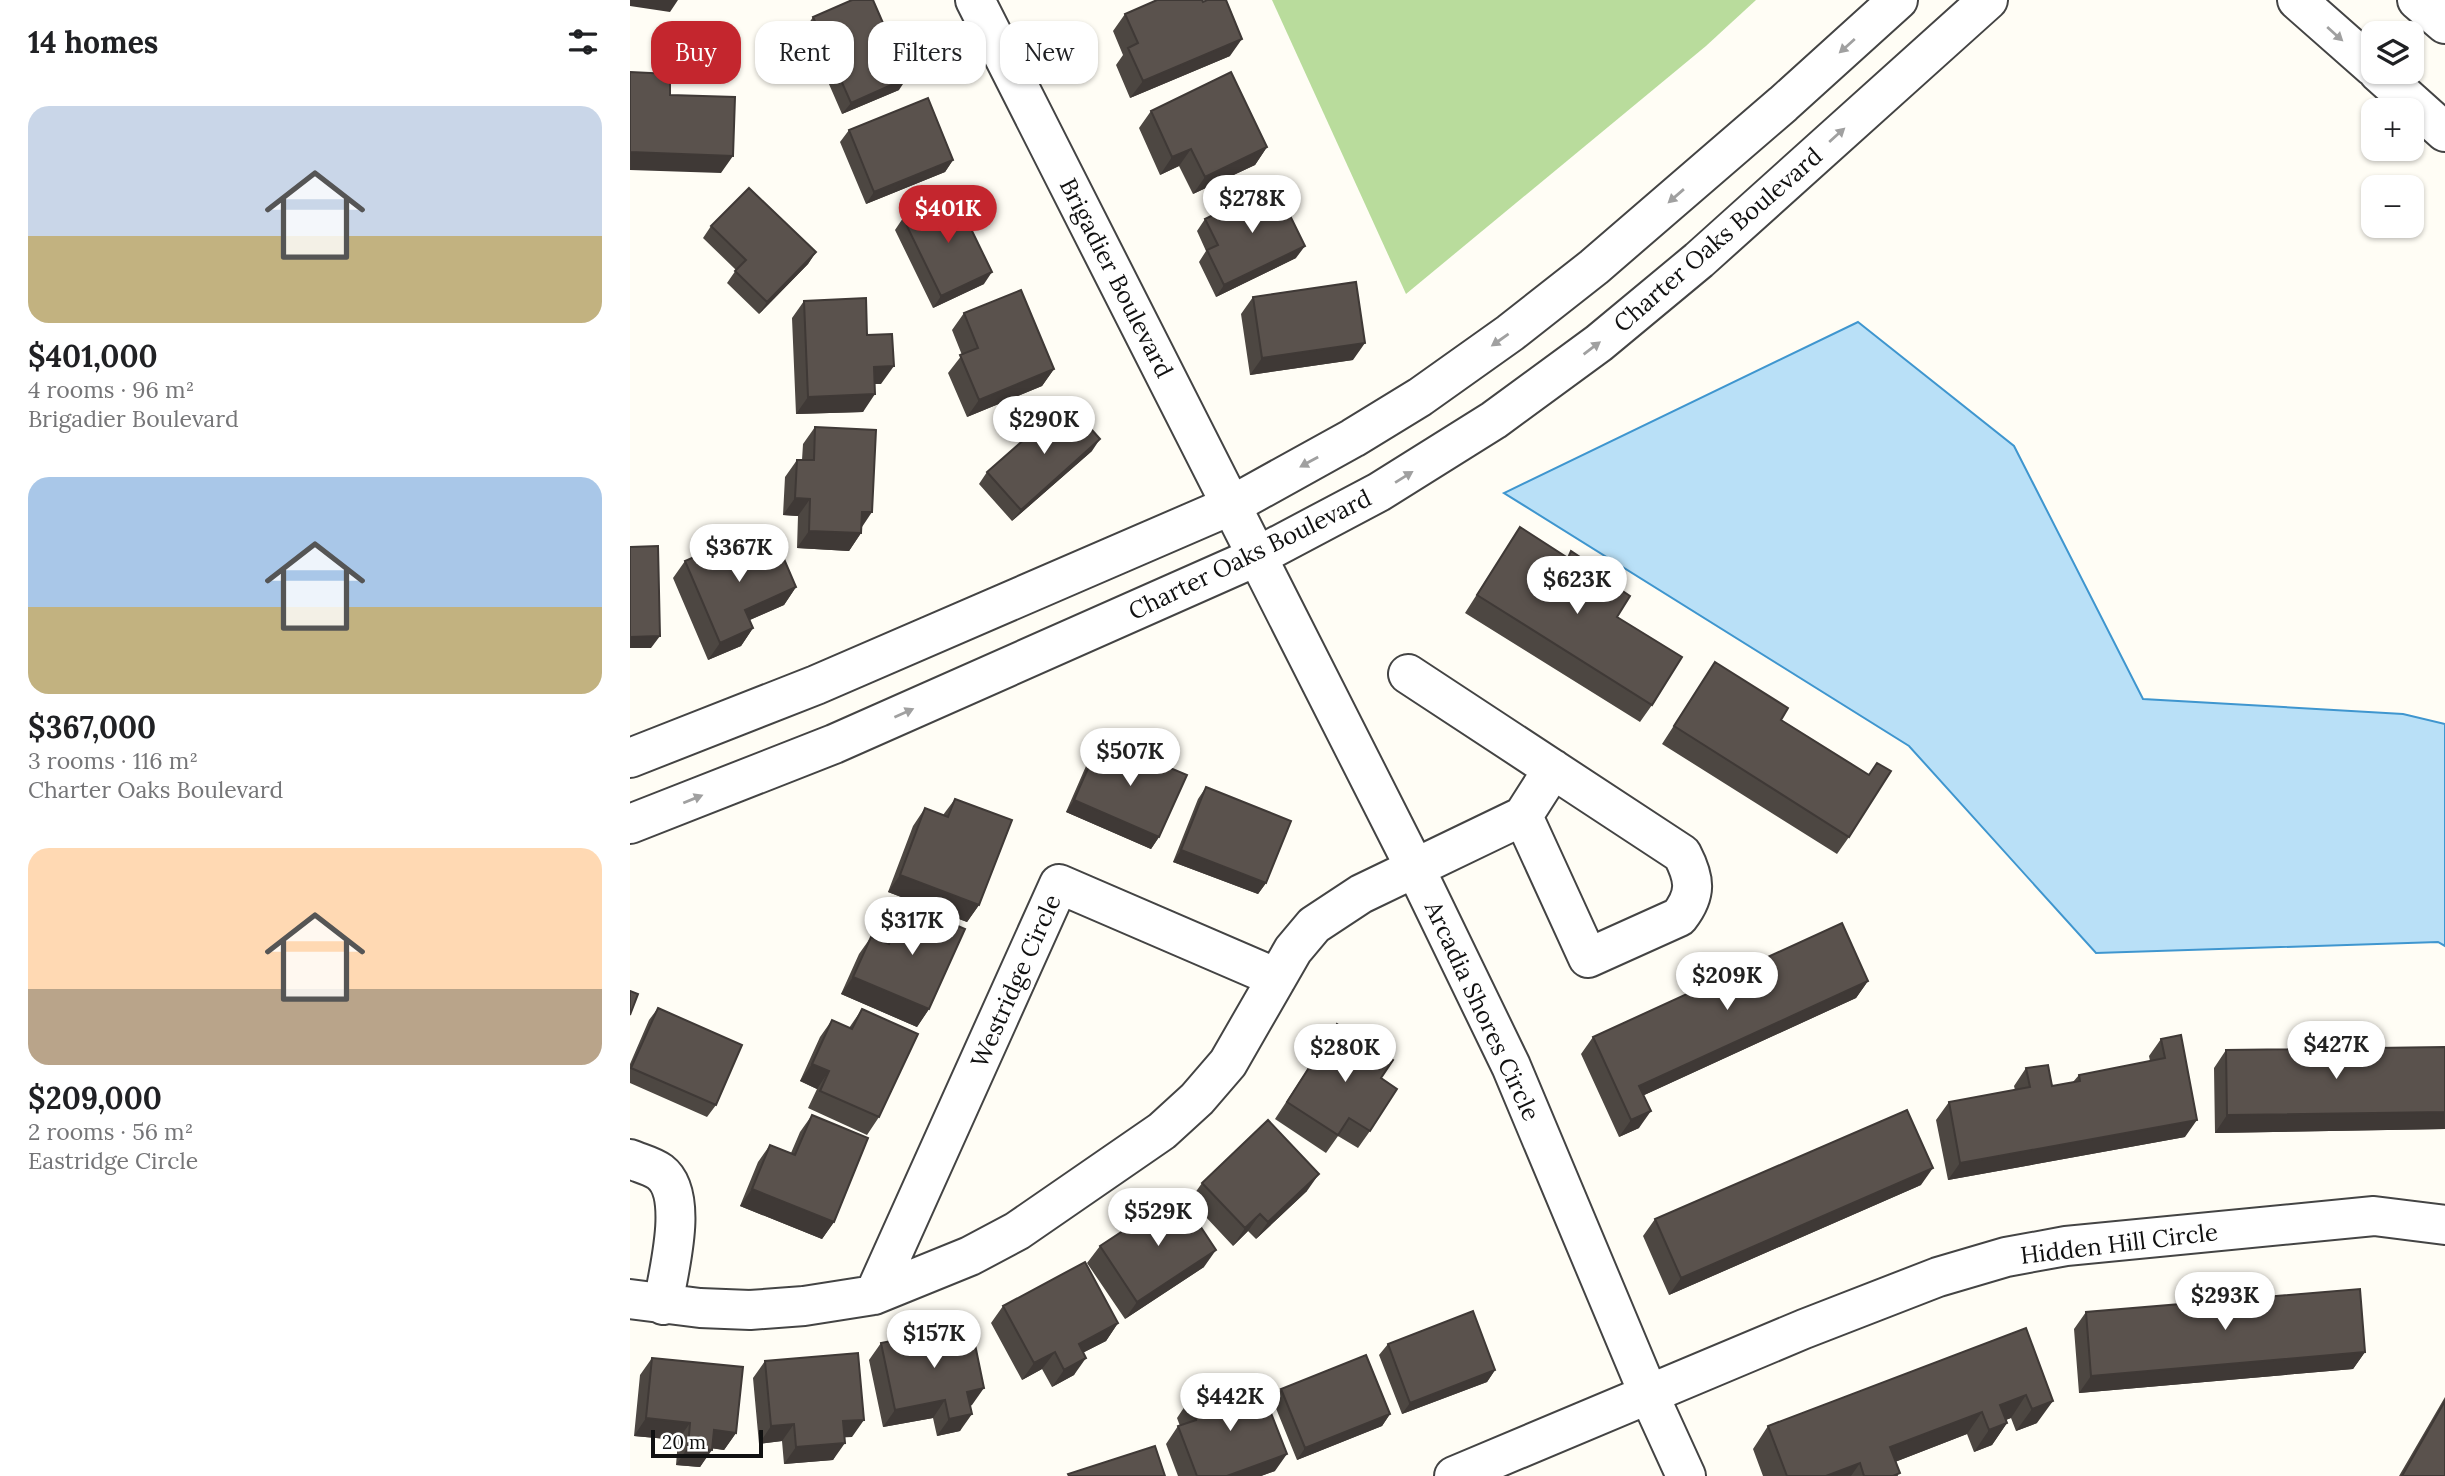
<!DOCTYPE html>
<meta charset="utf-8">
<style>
body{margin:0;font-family:Lora,serif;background:#f6f6f6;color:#202124;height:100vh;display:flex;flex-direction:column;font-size:26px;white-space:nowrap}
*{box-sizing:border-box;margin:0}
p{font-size:23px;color:#757577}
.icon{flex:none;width:38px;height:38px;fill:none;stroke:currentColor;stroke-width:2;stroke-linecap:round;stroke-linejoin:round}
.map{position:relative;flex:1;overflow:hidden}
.panel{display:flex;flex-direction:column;background:#fff;width:630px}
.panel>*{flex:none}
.banner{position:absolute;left:21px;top:21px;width:665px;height:63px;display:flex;gap:14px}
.buttons{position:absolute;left:1731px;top:21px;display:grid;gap:14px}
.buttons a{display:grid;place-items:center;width:63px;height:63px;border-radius:14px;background:#fff;box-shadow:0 2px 5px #0004;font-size:35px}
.scale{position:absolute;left:21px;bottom:18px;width:112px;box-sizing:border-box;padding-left:7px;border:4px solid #111;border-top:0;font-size:19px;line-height:24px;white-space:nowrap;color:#111;-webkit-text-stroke:5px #fff;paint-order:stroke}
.price{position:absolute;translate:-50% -60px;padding:0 16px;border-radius:24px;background:#fff;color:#222;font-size:23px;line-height:46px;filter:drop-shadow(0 2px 4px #0008)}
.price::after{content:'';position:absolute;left:50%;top:42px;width:21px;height:16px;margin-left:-10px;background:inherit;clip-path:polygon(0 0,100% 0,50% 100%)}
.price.on{background:#c4262e;color:#fff}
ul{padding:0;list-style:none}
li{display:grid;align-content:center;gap:14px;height:371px;padding:0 28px}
li span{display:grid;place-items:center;height:217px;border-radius:21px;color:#555}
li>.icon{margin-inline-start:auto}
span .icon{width:126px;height:126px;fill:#fffc;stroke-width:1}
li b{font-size:30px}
h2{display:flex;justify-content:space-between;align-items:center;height:84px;padding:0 28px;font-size:30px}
.tag{padding:0 24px;border-radius:21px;background:#fff;box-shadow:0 2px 5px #0004;font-size:24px;line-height:63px}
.tag.on{background:#c4262e;color:#fff}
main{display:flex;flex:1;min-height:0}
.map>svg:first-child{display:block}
</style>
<main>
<section class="panel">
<h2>14 homes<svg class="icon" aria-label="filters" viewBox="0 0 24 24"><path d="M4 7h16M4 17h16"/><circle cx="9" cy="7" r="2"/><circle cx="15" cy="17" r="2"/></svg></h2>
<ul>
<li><span style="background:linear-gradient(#c9d6e8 60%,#c2b280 0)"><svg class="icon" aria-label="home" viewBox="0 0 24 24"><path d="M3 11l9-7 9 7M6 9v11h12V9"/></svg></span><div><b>$401,000</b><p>4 rooms · 96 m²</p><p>Brigadier Boulevard</p></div></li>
<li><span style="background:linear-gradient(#a9c7e8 60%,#c2b280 0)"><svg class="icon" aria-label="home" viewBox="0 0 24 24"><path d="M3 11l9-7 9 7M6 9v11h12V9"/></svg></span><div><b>$367,000</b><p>3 rooms · 116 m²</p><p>Charter Oaks Boulevard</p></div></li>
<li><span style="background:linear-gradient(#ffd9b3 65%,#b9a48a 0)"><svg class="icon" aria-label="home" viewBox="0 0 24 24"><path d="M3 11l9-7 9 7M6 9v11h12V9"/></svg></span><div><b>$209,000</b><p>2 rooms · 56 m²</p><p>Eastridge Circle</p></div></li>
</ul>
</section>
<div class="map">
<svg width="1815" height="1476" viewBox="0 0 1815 1476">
<rect width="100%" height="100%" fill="#fffdf5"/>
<!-- forest -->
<path fill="#b9dc9c" d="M 642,0 L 1126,0 L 1076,46 L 776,294 Z"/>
<!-- water -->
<path fill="#b9e0f7" stroke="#3f96cf" stroke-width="2" d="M 1228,322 L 1384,446 L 1513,699 L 1773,714 L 1815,724 L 1815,946 L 1808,942 L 1466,953 L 1279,746 L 874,493 Z"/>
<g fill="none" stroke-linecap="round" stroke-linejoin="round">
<!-- minor casing -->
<g stroke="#444" stroke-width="42">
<path id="minor" d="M 345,0 L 785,868 L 881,1066 L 1019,1395 L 1056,1476
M 778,674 L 1052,854 C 1065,879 1067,894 1049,917 L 958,958 L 893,816
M 0,1159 C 9,1163 22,1166 30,1172 C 60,1195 38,1272 33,1305
M 244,1295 L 429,884 L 647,978
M 0,1299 L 70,1308 L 120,1310 L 174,1306 L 244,1295 L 340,1256 L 387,1231 L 532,1131 L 567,1099 L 598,1063 L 663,950 L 684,925 L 731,894 L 893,816 L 923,769
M 824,1476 L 1174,1329 L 1308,1277 L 1376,1257 L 1436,1246 L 1744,1216 L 1815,1225"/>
</g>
<!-- tertiary casing -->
<g stroke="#444" stroke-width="42">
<path id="tertiary" d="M 1667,0 L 1743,67
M 1787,0 L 1815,24
M 1748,72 L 1815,132
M 0,758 L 186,685 L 602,505 L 723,438 L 790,397 L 880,333 L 964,267 L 1153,104 L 1268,0
M 0,824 L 204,744 L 628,556 L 749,492 L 864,420 L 969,343 L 1069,260 L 1358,0"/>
</g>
<!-- minor -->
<use href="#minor" stroke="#fff" stroke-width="38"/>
<!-- tertiary -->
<use href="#tertiary" stroke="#fff" stroke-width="38"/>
</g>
<!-- wall -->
<path fill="#4d4742" d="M 495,14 L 600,56 L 500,98 L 486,65 L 493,55 L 483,31 Z
M 183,17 L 269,90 L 212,114 L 175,29 Z
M 521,111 L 637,147 L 625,165 L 563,194 L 549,166 L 530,175 L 509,128 Z
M 219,130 L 323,160 L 315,172 L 236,204 L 210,142 Z
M 273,218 L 354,284 L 303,308 L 265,230 Z
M 575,219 L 666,258 L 586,297 L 569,262 L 576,251 L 567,231 Z
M 81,226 L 186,252 L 178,264 L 129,314 L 97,283 L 106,270 L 73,238 Z
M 623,297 L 723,360 L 620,375 L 611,314 Z
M 174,301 L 237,335 L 251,384 L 245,384 L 233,412 L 166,414 L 162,318 Z
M 334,313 L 424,369 L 412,386 L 337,417 L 318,373 L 332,355 L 322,330 Z
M 185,427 L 231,528 L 231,533 L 219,551 L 167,548 L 168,516 L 153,515 L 155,477 L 167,460 L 172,460 L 173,444 Z
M 462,451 L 382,521 L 349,484 L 357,472 Z
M 890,527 L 942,582 L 968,598 L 979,582 L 987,617 L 1022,705 L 1010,722 L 835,613 Z
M 100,558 L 166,587 L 154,605 L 120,620 L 123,628 L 111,646 L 78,660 L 43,578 L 55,561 Z
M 1085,662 L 1151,720 L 1219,837 L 1207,854 L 1032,744 Z
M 471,739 L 529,837 L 521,849 L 436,812 L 463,750 Z
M 576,787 L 636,883 L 628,894 L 543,862 L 568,799 Z
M 325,799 L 349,905 L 337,922 L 258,892 L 283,826 L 295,808 L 313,815 Z
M 277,904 L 299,1009 L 287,1027 L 211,994 L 229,954 L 241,937 L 255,943 L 265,921 Z
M 1238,981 L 1226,998 L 1014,1095 L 1009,1128 L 989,1137 L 951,1054 L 963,1037 Z
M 28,1008 L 86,1105 L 77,1117 L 0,1083 L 0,1064 L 19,1020 Z
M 232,1009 L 249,1117 L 237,1135 L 178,1108 L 187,1089 L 170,1081 L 190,1037 L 202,1020 L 219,1028 Z
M 707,1024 L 740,1131 L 728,1148 L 708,1136 L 696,1153 L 645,1119 Z
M 1531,1039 L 1555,1137 L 1318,1180 L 1306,1120 L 1319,1102 L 1385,1090 L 1384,1086 L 1396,1068 L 1422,1086 L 1443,1082 L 1449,1075 L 1520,1061 L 1519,1056 Z
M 1815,1047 L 1815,1129 L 1585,1133 L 1584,1068 L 1596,1050 Z
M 182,1115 L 204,1222 L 192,1239 L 110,1206 L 128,1162 L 140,1145 L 161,1153 L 170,1132 Z
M 572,1183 L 677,1191 L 626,1239 L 618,1231 L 603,1246 L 560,1200 Z
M 1291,1185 L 1039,1295 L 1013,1236 L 1025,1219 Z
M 470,1246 L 574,1267 L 495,1319 L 457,1263 Z
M 373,1306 L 488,1323 L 476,1341 L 454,1352 L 444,1375 L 422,1387 L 412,1369 L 392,1380 L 361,1323 Z
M 1456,1312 L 1735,1352 L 1723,1369 L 1449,1393 L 1444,1329 Z
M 1396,1328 L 1407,1423 L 1386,1431 L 1381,1418 L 1376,1420 L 1377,1423 L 1362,1445 L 1344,1452 L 1337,1434 L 1265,1462 L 1268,1476 L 1133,1476 L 1123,1449 L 1138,1426 Z
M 251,1343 L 342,1405 L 340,1406 L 330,1431 L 307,1436 L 303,1418 L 253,1427 L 239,1360 Z
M 758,1344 L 865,1370 L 857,1382 L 772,1414 L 749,1355 Z
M 22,1358 L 106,1433 L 94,1450 L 82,1448 L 70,1467 L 46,1465 L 48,1440 L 4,1436 L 10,1375 Z
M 135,1361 L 222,1437 L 215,1437 L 203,1460 L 154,1464 L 152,1441 L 129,1444 L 123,1378 Z
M 651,1389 L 760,1414 L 752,1426 L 667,1460 L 643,1401 Z
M 1815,1397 L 1815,1476 L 1769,1476 Z
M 559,1400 L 614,1403 L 645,1471 L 631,1476 L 548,1476 L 536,1444 L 548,1426 L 550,1426 L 547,1418 Z"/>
<!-- shaded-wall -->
<path fill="#3f3936" d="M 0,0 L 48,0 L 40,12 L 0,6 Z
M 612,39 L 600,56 L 500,98 L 513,81 Z
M 277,78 L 269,90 L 212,114 L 221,103 Z
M 637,147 L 625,165 L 563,194 L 575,177 Z
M 561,149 L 549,166 L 530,175 L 542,157 Z
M 0,152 L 103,156 L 91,173 L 0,170 Z
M 323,160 L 315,172 L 236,204 L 244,192 Z
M 675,246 L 666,258 L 586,297 L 594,285 Z
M 186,252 L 178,264 L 129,314 L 137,302 Z
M 362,272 L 354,284 L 303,308 L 311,296 Z
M 735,343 L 723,360 L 620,375 L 632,358 Z
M 264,366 L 251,384 L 232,384 L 244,367 Z
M 424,369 L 412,386 L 337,417 L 349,400 Z
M 245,394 L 233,412 L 166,414 L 178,397 Z
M 470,439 L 462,451 L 382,521 L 391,510 Z
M 165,498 L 180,499 L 168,516 L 153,515 Z
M 232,512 L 242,512 L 230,530 Z
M 179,531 L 231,533 L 219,551 L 167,548 Z
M 166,587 L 154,605 L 103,627 L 115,610 Z
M 123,628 L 111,646 L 78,660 L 90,643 Z
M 30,636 L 21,648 L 0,648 L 0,637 Z
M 444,800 L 529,837 L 521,849 L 436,812 Z
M 551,850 L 636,883 L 628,894 L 543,862 Z
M 270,875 L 349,905 L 337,922 L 258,892 Z
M 223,977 L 299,1009 L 287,1027 L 211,994 Z
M 1238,981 L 1226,998 L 997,1103 L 1009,1086 Z
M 182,1064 L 199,1071 L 187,1089 L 170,1081 Z
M 1021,1111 L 1009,1128 L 989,1137 L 1001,1120 Z
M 1815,1112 L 1815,1129 L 1585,1133 L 1597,1115 Z
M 1567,1120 L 1555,1137 L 1318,1180 L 1330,1163 Z
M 1303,1168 L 1291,1185 L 1039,1295 L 1051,1278 Z
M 689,1174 L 677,1191 L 626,1239 L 638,1222 Z
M 122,1189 L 204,1222 L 192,1239 L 110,1206 Z
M 630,1214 L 618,1231 L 603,1246 L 615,1228 Z
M 586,1250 L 574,1267 L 495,1319 L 507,1302 Z
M 488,1323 L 476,1341 L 437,1361 L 449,1344 Z
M 425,1352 L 412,1369 L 392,1380 L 404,1363 Z
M 1735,1352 L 1723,1369 L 1449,1393 L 1461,1376 Z
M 456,1358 L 444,1375 L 422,1387 L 434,1370 Z
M 865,1370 L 857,1382 L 772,1414 L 780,1403 Z
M 354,1388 L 342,1405 L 325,1409 L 337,1392 Z
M 1396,1395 L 1381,1418 L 1358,1426 L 1370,1405 Z
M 315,1400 L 303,1418 L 253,1427 L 265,1410 Z
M 1423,1401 L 1407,1423 L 1386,1431 L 1402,1409 Z
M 1352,1412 L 1337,1434 L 1244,1470 L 1260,1447 Z
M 342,1414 L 330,1431 L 307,1436 L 319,1419 Z
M 760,1414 L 752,1426 L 667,1460 L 675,1448 Z
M 16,1418 L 60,1423 L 48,1440 L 4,1436 Z
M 234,1420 L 222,1437 L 201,1438 L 213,1421 Z
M 1377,1423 L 1362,1445 L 1344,1452 L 1359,1430 Z
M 164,1424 L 152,1441 L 129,1444 L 141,1426 Z
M 84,1430 L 106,1433 L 94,1450 L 72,1447 Z
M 215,1443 L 203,1460 L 154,1464 L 166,1447 Z
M 58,1447 L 82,1450 L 70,1467 L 46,1465 Z
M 657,1454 L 645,1471 L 631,1476 L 597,1476 Z
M 1230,1463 L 1221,1476 L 1196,1476 Z"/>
<!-- building -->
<path fill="#5a524d" stroke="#3f3936" stroke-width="2" d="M 222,0 L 243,0 L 277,78 L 221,103 L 183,17 Z
M 527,0 L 572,0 L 573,2 L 577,0 L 596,0 L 612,39 L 513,81 L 498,48 L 508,43 L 495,14 Z
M 0,72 L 40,74 L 40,95 L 105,97 L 103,156 L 0,152 Z
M 601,72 L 637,147 L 575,177 L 561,149 L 542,157 L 521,111 Z
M 298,98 L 323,160 L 244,192 L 219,130 Z
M 645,185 L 675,246 L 594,285 L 577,250 L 588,245 L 575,219 Z
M 119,188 L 186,252 L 137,302 L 105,271 L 116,260 L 81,226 Z
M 324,194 L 362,272 L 311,296 L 273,218 Z
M 726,282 L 735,343 L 632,358 L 623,297 Z
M 391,290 L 424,369 L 349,400 L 330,355 L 348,348 L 334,313 Z
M 236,298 L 237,335 L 262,334 L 264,366 L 244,367 L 245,394 L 178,397 L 174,301 Z
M 437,402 L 470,439 L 391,510 L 357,472 Z
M 185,427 L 246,430 L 242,512 L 232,512 L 231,533 L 179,531 L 180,499 L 165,498 L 167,460 L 184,460 Z
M 890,527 L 938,558 L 941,551 L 956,561 L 942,582 L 969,599 L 979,582 L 1000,596 L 987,617 L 1052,657 L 1022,705 L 847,595 Z
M 145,538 L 166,587 L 115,610 L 123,628 L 90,643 L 55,561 L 94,544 L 100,558 Z
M 28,546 L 30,636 L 0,637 L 0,547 Z
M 1085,662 L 1158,708 L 1151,720 L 1239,775 L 1247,763 L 1261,771 L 1219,837 L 1044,726 Z
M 471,739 L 557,775 L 529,837 L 444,800 Z
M 576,787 L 661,821 L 636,883 L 551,850 Z
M 325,799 L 382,820 L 349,905 L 270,875 L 295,808 L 318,817 Z
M 277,904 L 335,929 L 299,1009 L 223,977 L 241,937 L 259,944 Z
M 1212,923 L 1238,981 L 1009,1086 L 1021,1111 L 1001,1120 L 963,1037 Z
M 0,991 L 8,994 L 0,1015 Z
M 28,1008 L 112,1045 L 86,1105 L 1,1068 Z
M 232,1009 L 288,1034 L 249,1117 L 190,1091 L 199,1071 L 182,1064 L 202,1020 L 222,1029 Z
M 707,1024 L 763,1060 L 751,1078 L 767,1089 L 740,1131 L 719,1118 L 708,1135 L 657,1102 Z
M 1551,1035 L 1567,1120 L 1330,1163 L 1319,1102 L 1400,1087 L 1396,1068 L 1418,1065 L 1422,1086 L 1450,1081 L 1449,1075 L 1535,1058 L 1531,1039 Z
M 1815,1047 L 1815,1112 L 1597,1115 L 1596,1050 Z
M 1277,1110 L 1303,1168 L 1051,1278 L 1025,1219 Z
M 182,1115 L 238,1138 L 204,1222 L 122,1189 L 140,1145 L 165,1155 Z
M 638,1120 L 689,1174 L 638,1222 L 630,1214 L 615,1228 L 572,1183 Z
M 549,1194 L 586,1250 L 507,1302 L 470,1246 Z
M 455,1262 L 488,1323 L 449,1344 L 456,1358 L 434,1370 L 425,1352 L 404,1363 L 373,1306 Z
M 1730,1289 L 1735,1352 L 1461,1376 L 1456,1312 Z
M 843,1311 L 865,1370 L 780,1403 L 758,1344 Z
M 341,1325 L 354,1388 L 337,1392 L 342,1414 L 319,1419 L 315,1400 L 265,1410 L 251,1343 Z
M 1396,1328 L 1423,1401 L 1402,1409 L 1396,1395 L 1370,1405 L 1377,1423 L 1359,1430 L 1352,1412 L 1260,1447 L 1270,1473 L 1263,1476 L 1234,1476 L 1230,1463 L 1196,1476 L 1157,1476 L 1138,1426 Z
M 228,1353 L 234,1420 L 213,1421 L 215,1443 L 166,1447 L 164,1424 L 141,1426 L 135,1361 Z
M 736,1355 L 760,1414 L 675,1448 L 651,1389 Z
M 22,1358 L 113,1367 L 106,1433 L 84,1430 L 82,1450 L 58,1447 L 60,1423 L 16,1418 Z
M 605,1383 L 614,1403 L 634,1395 L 657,1454 L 597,1476 L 567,1476 L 548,1426 L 566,1420 L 559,1400 Z
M 1815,1401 L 1815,1476 L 1772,1476 Z
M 525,1446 L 535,1476 L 439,1476 L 438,1474 Z"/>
<!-- one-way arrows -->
<defs><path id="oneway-solid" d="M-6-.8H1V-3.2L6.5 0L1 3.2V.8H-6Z" transform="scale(1.75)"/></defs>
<g fill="#a0a0a0">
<use href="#oneway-solid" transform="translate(1705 34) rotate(42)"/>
<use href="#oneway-solid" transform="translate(1217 46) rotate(138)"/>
<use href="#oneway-solid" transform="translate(1207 135) rotate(-42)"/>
<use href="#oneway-solid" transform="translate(1046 196) rotate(139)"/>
<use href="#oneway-solid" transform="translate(870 340) rotate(145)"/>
<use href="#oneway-solid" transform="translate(962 348) rotate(-37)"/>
<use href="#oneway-solid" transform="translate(679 462) rotate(151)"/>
<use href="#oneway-solid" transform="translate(774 477) rotate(-32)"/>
<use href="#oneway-solid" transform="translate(274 713) rotate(-24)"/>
<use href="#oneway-solid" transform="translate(63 799) rotate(-22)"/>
</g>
<g text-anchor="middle" stroke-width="7" stroke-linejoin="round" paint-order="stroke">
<!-- street labels -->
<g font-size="24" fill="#111" stroke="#fff">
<text transform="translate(1088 240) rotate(-41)" y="8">Charter Oaks Boulevard</text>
<text transform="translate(486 278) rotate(63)" y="8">Brigadier Boulevard</text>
<text transform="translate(620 555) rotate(-26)" y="8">Charter Oaks Boulevard</text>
<text transform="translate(386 981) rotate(-66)" y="8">Westridge Circle</text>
<text transform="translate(852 1011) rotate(65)" y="8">Arcadia Shores Circle</text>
<text transform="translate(1489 1244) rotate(-7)" y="8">Hidden Hill Circle</text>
</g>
</g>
</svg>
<div class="buttons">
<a><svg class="icon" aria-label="layers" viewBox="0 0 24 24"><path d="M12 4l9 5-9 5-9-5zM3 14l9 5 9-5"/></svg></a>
<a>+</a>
<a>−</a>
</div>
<div class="scale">20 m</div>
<b class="price" style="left:622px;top:235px">$278K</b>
<b class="price on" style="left:318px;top:245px">$401K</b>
<b class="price" style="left:414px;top:456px">$290K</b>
<b class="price" style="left:109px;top:584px">$367K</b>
<b class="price" style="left:947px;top:616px">$623K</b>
<b class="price" style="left:500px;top:788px">$507K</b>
<b class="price" style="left:282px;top:957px">$317K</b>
<b class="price" style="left:1097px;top:1012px">$209K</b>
<b class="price" style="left:1706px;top:1081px">$427K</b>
<b class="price" style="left:715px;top:1084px">$280K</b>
<b class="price" style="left:528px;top:1248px">$529K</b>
<b class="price" style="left:1595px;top:1332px">$293K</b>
<b class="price" style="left:304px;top:1370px">$157K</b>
<b class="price" style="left:600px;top:1433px">$442K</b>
<div class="banner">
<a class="tag on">Buy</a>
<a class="tag">Rent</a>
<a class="tag">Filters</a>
<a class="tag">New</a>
</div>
</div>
</main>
